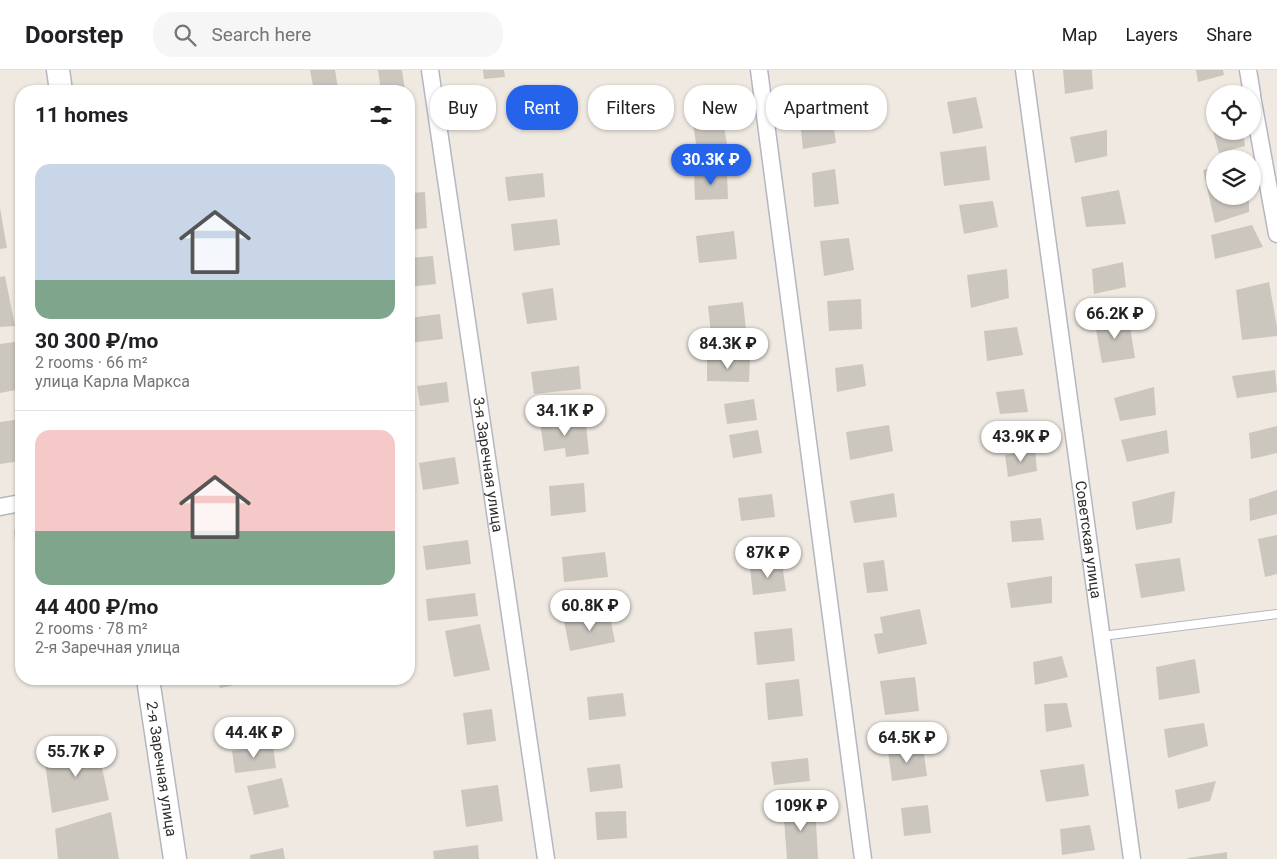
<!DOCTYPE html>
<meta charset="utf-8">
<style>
body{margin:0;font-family:Roboto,sans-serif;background:#f6f6f6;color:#202124;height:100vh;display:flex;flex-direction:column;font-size:19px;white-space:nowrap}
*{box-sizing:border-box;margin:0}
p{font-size:16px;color:#757577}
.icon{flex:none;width:28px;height:28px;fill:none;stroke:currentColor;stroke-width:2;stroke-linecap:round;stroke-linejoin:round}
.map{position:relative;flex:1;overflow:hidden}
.drawer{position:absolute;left:15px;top:15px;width:400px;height:600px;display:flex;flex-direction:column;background:#fff;border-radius:20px;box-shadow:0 1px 4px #0004}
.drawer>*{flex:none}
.guide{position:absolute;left:430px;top:15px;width:475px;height:45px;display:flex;gap:10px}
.fabs{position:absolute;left:1206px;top:15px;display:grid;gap:10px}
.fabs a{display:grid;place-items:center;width:55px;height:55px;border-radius:50%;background:#fff;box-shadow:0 1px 4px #0004;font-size:25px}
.price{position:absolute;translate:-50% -42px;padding:0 11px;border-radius:18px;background:#fff;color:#222;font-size:16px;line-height:32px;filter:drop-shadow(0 1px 2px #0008)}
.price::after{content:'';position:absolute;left:50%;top:30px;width:15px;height:11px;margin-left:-8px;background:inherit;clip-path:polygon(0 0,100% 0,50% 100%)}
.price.current{background:#2563eb;color:#fff}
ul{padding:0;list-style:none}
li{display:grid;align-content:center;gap:10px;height:265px;padding:0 20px}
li+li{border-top:1px solid #e0e0e0}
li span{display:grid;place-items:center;height:155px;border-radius:15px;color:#555}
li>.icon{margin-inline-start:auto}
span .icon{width:90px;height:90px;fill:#fffc;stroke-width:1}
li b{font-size:21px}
h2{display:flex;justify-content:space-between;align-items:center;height:60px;padding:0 20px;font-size:21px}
.tag{padding:0 18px;border-radius:20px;background:#fff;box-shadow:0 1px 4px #0004;font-size:18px;line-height:45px}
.tag.current{background:#2563eb;color:#fff}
header{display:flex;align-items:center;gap:30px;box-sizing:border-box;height:70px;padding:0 25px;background:#fff;border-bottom:1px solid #e0e0e0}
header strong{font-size:24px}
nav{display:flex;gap:28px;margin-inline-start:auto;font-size:18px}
.search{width:350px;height:45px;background:#f6f6f6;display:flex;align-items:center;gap:12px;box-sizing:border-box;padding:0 18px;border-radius:20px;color:#757577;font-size:19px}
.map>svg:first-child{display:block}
</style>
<header>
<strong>Doorstep</strong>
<div class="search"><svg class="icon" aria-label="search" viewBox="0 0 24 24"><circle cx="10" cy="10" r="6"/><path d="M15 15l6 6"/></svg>Search here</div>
<nav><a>Map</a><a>Layers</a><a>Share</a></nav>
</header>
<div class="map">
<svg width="1277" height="789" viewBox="0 0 1277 789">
<rect width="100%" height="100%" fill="#efe9e1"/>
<!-- building -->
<path fill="#cbc7bf" d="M 310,0 L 335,0 L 338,18 L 314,21 Z
M 378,0 L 402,0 L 405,21 L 381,21 Z
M 483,0 L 504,0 L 505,7 L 484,9 Z
M 1063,0 L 1092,0 L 1093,19 L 1065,24 Z
M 1196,0 L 1223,0 L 1224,5 L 1198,12 Z
M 976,27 L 983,58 L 953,64 L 947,32 Z
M 831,38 L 836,73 L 803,79 L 799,43 Z
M 722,44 L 729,87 L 699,92 L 692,48 Z
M 1107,60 L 1107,86 L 1075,93 L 1070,67 Z
M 1213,61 L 1243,61 L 1245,76 L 1219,83 Z
M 986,76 L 990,110 L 944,116 L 940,82 Z
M 1215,97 L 1215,126 L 1249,126 L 1249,142 L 1215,153 L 1203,100 Z
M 835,99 L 839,134 L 814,137 L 812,103 Z
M 543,103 L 545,127 L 508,131 L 505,107 Z
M 727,103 L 728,129 L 695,130 L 694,104 Z
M 1119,120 L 1126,154 L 1086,157 L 1081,127 Z
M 425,122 L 427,158 L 409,160 L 409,123 Z
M 993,131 L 998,157 L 964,164 L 959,135 Z
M 0,138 L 7,178 L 0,179 Z
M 557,149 L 560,175 L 514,181 L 511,154 Z
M 1252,155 L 1263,177 L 1215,189 L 1211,165 Z
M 734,161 L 737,189 L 699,193 L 696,166 Z
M 849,168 L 854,200 L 824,206 L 820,171 Z
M 433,186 L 436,214 L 409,217 L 409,188 Z
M 1123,192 L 1126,217 L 1094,224 L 1092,199 Z
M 1007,199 L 1009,228 L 971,238 L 967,205 Z
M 5,206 L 15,256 L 0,257 L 0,207 Z
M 1269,212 L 1277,257 L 1277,266 L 1242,270 L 1236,220 Z
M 553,218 L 557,250 L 527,254 L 522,223 Z
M 861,229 L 862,259 L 829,261 L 827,231 Z
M 743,232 L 747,269 L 712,273 L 708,236 Z
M 440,244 L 443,269 L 409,273 L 409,248 Z
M 1128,244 L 1135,288 L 1102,293 L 1095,254 Z
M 1017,257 L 1023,285 L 987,291 L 984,261 Z
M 21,271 L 21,319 L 0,323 L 0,274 Z
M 707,288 L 750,289 L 749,312 L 707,311 Z
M 863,294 L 866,316 L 837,322 L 835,298 Z
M 579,296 L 581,319 L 534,324 L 531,302 Z
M 1275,300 L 1277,322 L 1237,328 L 1232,306 Z
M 447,312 L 449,332 L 420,336 L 417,316 Z
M 1154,317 L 1156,345 L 1120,351 L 1114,328 Z
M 1024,319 L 1028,342 L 1000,344 L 996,322 Z
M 754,329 L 757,350 L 727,354 L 724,334 Z
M 565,348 L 566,357 L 586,355 L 589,384 L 566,387 L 565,378 L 544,381 L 540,351 Z
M 21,349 L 21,391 L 0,394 L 0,352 Z
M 889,355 L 893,381 L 850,390 L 846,362 Z
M 1277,356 L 1277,383 L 1251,389 L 1249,363 Z
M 758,360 L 762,383 L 733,388 L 729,365 Z
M 1167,360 L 1169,383 L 1127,392 L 1121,370 Z
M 1035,380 L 1037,401 L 1008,407 L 1005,385 Z
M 455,387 L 459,414 L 423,420 L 419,393 Z
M 584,413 L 586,442 L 551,446 L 549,416 Z
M 1277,420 L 1277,444 L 1250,451 L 1249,429 Z
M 1175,421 L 1172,453 L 1136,460 L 1132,432 Z
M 894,423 L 897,447 L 854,453 L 850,431 Z
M 772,424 L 775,447 L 741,451 L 738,428 Z
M 1041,448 L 1044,470 L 1012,472 L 1010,451 Z
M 21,459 L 21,517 L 20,517 L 14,461 Z
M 1277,465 L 1277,504 L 1265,507 L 1258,469 Z
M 468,470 L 471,494 L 426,500 L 423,476 Z
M 605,482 L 608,507 L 564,512 L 562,487 Z
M 1180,488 L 1185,521 L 1141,528 L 1135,494 Z
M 884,490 L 888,521 L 867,523 L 863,493 Z
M 782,493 L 786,521 L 753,525 L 750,497 Z
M 1052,506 L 1052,533 L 1011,538 L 1007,513 Z
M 475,523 L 478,546 L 428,551 L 426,529 Z
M 920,539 L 927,574 L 878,584 L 874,564 L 883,563 L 880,547 Z
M 609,542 L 615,572 L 570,581 L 564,551 Z
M 480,554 L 490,600 L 454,607 L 445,561 Z
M 792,558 L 795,591 L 757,595 L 754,562 Z
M 1062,586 L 1068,607 L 1035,615 L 1033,592 Z
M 1195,589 L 1200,623 L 1159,630 L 1156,597 Z
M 915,607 L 919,641 L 885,645 L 880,611 Z
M 218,609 L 254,609 L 254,611 L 220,618 Z
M 799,609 L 803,646 L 768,650 L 765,613 Z
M 623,623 L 626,646 L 589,650 L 587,627 Z
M 1067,633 L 1072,657 L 1046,662 L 1044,634 Z
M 492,639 L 496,671 L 467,675 L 463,643 Z
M 1204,653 L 1208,676 L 1168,688 L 1164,659 Z
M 96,670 L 109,730 L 52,743 L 44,686 Z
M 273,676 L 276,698 L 235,703 L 232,681 Z
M 923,677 L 927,706 L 892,711 L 888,681 Z
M 808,688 L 810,711 L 774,715 L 771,692 Z
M 620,694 L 623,718 L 590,722 L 587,698 Z
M 1084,694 L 1089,726 L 1046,732 L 1040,700 Z
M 282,708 L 289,737 L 254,745 L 247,716 Z
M 1216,711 L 1210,731 L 1178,739 L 1175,720 Z
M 498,715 L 503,751 L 466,757 L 461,720 Z
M 815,734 L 818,789 L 787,789 L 783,736 Z
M 928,735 L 931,763 L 904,766 L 901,738 Z
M 626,741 L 627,768 L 597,770 L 595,742 Z
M 111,742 L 119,789 L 58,789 L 55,759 Z
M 1090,755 L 1095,780 L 1062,785 L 1060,759 Z
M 478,775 L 479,789 L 434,789 L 433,781 Z
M 283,778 L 285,789 L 250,789 L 250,785 Z
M 1227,782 L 1227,789 L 1188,789 L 1188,788 Z"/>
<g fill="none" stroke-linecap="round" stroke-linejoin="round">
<!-- service casing -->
<g stroke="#b4b7c1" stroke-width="10">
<path id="service" d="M 1102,566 L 1277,544"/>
</g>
<!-- minor casing -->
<g stroke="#b4b7c1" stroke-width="19">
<g id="minor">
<path id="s1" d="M 430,0 L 546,789"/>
<path d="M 759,0 L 863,789"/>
<path id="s2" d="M 1024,0 L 1132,789"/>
<path d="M 1248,0 L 1252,24"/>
<path d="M 1252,26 L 1277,164"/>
<path d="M 0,437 L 21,433"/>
</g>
</g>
<!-- secondary casing -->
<g stroke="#b4b7c1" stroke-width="25">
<g id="secondary">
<path d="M 58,0 L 61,21"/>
<path id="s3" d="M 148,609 L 175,789"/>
</g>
</g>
<!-- service -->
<use href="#service" stroke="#fff" stroke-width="8"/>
<!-- minor -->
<use href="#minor" stroke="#fff" stroke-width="16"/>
<!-- secondary -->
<use href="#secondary" stroke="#fff" stroke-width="22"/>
</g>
<g text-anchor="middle" stroke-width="4.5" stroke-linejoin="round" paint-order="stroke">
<!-- street labels -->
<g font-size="15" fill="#2e2e2e" stroke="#fff">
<text dy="5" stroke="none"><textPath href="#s1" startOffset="399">3-я Заречная улица</textPath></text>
<text dy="5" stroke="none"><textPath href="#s2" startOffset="474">Советская улица</textPath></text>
<text dy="5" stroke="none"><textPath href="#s3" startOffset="91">2-я Заречная улица</textPath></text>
</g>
</g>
</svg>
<div class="fabs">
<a><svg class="icon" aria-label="locate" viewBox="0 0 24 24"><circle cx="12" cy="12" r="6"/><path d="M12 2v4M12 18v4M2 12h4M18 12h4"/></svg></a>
<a><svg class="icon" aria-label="layers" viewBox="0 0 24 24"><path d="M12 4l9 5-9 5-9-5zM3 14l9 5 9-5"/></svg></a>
</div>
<b class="price current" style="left:711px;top:116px">30.3K ₽</b>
<b class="price" style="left:1115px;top:270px">66.2K ₽</b>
<b class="price" style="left:728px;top:300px">84.3K ₽</b>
<b class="price" style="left:565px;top:367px">34.1K ₽</b>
<b class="price" style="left:1021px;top:393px">43.9K ₽</b>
<b class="price" style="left:768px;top:509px">87K ₽</b>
<b class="price" style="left:590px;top:562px">60.8K ₽</b>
<b class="price" style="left:254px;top:689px">44.4K ₽</b>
<b class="price" style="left:907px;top:694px">64.5K ₽</b>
<b class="price" style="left:76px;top:708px">55.7K ₽</b>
<b class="price" style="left:801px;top:762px">109K ₽</b>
<div class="guide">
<a class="tag">Buy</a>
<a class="tag current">Rent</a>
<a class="tag">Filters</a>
<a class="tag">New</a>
<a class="tag">Apartment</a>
</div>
<section class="drawer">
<h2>11 homes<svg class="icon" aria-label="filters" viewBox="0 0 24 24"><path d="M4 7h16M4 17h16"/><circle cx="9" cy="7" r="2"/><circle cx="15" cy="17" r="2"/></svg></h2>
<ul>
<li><span style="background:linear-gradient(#c9d6e8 75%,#7fa58c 0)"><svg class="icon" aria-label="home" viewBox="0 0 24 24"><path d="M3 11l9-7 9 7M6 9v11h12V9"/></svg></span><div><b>30 300 ₽/mo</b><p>2 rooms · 66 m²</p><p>улица Карла Маркса</p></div></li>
<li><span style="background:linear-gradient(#f6c9c9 65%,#7fa58c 0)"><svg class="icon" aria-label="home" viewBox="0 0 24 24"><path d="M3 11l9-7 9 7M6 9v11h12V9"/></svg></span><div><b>44 400 ₽/mo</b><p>2 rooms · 78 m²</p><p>2-я Заречная улица</p></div></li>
</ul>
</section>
</div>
